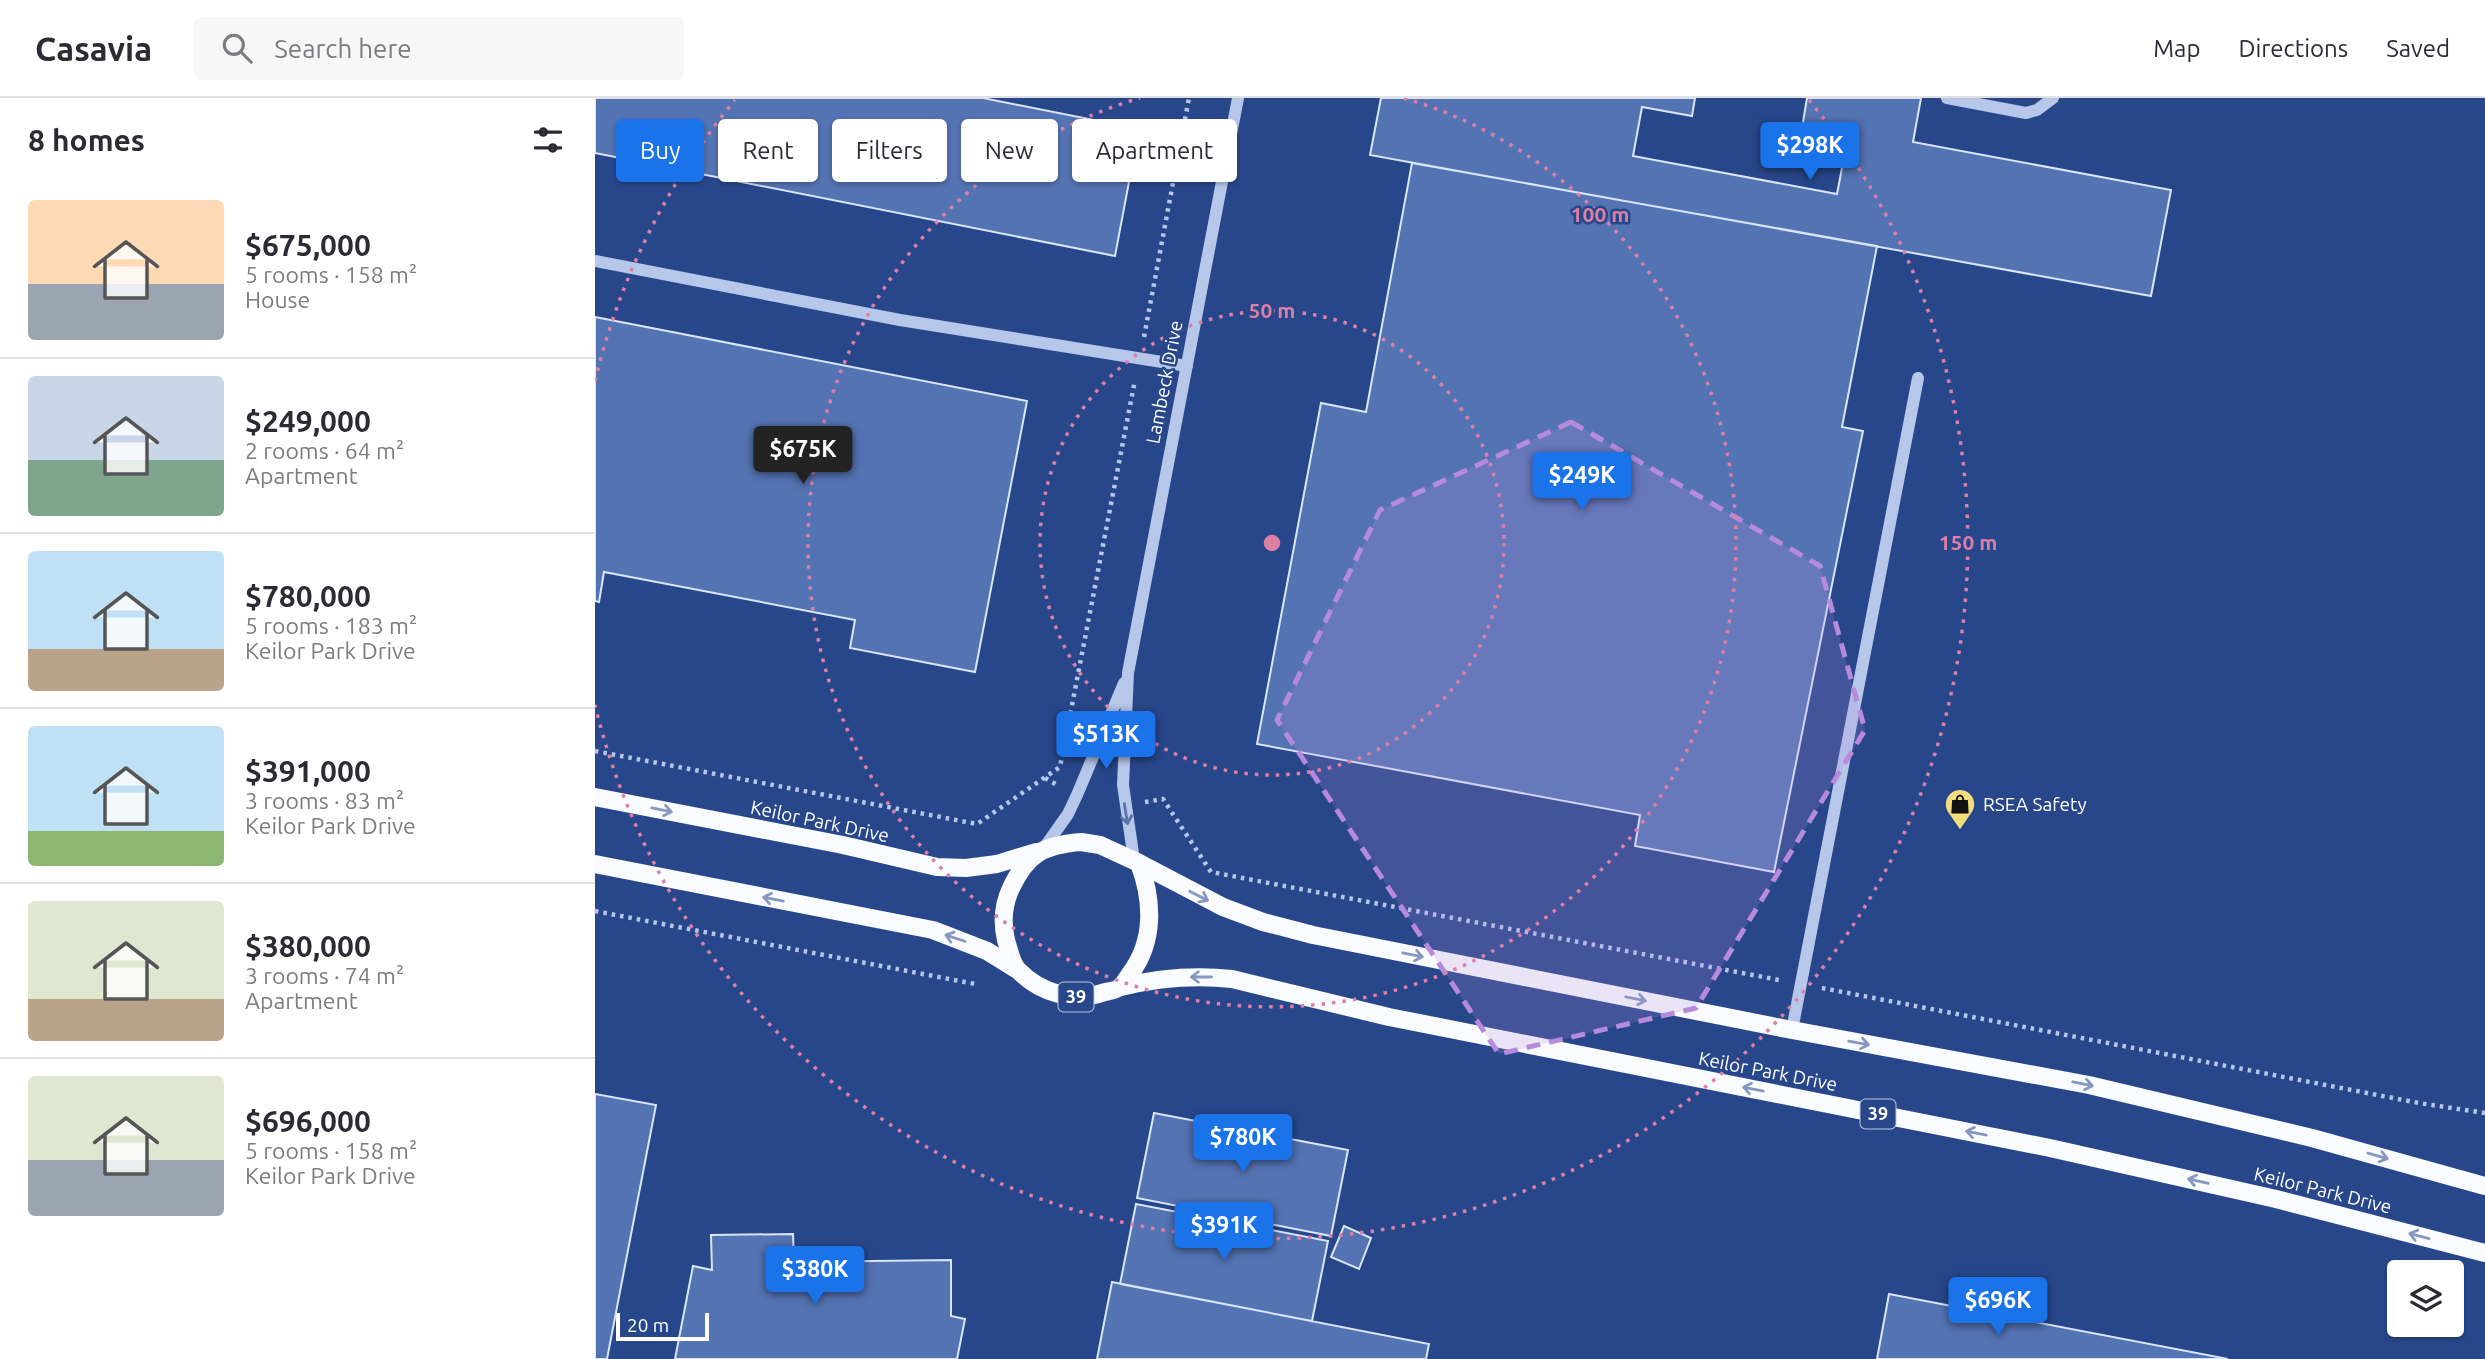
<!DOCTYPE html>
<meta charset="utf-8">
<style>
body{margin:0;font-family:Ubuntu,sans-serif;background:#f7f7f7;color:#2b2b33;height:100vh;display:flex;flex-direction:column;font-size:26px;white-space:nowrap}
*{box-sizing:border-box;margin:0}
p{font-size:23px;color:#7c7c81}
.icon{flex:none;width:38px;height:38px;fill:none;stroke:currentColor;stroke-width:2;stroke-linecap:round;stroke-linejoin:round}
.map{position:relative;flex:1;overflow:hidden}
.details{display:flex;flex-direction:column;background:#fff;width:595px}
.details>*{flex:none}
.guide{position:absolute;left:21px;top:21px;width:665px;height:63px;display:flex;gap:14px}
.buttons{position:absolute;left:1792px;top:1162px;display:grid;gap:14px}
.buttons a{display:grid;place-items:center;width:77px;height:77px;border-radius:7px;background:#fff;box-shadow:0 2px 5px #0004;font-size:35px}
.scale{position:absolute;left:21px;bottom:18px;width:93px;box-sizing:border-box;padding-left:7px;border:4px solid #fff;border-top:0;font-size:19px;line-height:24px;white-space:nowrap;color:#fff;-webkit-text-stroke:5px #28478b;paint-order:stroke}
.price{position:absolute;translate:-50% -60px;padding:0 16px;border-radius:7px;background:#1a73e8;color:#fff;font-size:23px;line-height:46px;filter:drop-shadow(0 2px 4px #0008)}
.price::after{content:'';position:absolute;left:50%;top:42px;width:21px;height:16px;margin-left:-10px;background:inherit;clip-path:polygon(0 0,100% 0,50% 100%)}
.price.selected{background:#222;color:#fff}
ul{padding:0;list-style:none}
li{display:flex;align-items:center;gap:21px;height:175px;padding:0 28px}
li+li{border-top:2px solid #e1e1e2}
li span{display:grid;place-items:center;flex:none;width:196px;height:140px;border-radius:7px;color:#555}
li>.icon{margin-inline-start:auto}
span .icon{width:84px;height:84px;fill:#fffc;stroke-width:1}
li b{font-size:30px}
h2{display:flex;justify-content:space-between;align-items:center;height:84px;padding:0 28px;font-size:30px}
.pill{padding:0 24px;border-radius:7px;background:#fff;box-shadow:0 2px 5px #0004;font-size:24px;line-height:63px}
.pill.selected{background:#1a73e8;color:#fff}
header{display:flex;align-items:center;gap:42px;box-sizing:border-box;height:98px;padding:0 35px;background:#fff;border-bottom:2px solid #e1e1e2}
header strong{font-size:33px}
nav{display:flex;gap:38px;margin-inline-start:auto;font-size:24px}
.search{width:490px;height:63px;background:#f7f7f7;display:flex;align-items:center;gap:18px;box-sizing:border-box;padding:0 24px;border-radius:7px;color:#7c7c81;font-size:26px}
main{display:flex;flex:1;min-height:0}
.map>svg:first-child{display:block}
</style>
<header>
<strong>Casavia</strong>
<div class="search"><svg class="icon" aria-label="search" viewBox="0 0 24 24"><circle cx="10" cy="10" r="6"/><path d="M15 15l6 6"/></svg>Search here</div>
<nav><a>Map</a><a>Directions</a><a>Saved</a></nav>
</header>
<main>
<section class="details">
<h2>8 homes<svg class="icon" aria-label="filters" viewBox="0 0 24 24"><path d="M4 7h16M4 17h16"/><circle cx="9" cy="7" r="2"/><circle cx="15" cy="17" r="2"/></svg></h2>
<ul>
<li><span style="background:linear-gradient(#ffd9b3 60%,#9aa5b1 0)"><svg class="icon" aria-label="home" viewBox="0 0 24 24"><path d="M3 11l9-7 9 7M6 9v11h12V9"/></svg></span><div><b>$675,000</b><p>5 rooms · 158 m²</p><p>House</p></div></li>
<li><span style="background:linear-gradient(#c9d6e8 60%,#7fa58c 0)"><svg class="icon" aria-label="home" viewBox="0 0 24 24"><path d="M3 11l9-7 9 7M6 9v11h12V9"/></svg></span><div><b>$249,000</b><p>2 rooms · 64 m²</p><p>Apartment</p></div></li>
<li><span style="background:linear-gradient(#bfe0f5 70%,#b9a48a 0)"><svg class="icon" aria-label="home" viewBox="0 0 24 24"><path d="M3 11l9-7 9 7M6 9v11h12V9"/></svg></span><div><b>$780,000</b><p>5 rooms · 183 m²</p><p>Keilor Park Drive</p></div></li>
<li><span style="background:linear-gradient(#bfe0f5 75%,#8fb573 0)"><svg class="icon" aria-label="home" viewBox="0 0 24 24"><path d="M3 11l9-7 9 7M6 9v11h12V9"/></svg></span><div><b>$391,000</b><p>3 rooms · 83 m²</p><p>Keilor Park Drive</p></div></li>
<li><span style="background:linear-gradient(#dfe7d0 70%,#b9a48a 0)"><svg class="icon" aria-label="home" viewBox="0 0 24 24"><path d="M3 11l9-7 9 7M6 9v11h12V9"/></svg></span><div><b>$380,000</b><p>3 rooms · 74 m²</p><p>Apartment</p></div></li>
<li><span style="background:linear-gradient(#dfe7d0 60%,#9aa5b1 0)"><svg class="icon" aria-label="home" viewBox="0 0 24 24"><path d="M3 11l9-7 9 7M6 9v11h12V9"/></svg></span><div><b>$696,000</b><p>5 rooms · 158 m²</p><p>Keilor Park Drive</p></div></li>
</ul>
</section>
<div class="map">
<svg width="1890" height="1261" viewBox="0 0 1890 1261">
<rect width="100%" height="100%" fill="#28478b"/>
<!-- building -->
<path fill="#5473b3" stroke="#dae4f8" stroke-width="2" d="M 0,0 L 388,0 L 544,31 L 520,158 L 0,55 Z
M 786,0 L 1100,0 L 1097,18 L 1047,9 L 1038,58 L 1242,96 L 1253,38 L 1207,30 L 1212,0 L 1326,0 L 1318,44 L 1576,92 L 1556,198 L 775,57 Z
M 817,65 L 1282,148 L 1247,329 L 1268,333 L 1179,774 L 1040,748 L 1045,717 L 662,646 L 726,305 L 771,314 Z
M 0,219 L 432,303 L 380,574 L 255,550 L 260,522 L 9,474 L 4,504 L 0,503 Z
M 0,996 L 61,1007 L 12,1261 L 0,1261 Z
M 559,1015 L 753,1052 L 736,1138 L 542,1100 Z
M 541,1106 L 733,1143 L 717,1223 L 525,1186 Z
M 749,1128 L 776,1140 L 764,1171 L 736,1159 Z
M 198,1136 L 199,1164 L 356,1162 L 356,1218 L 370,1221 L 362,1261 L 80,1261 L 98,1168 L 117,1172 L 116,1137 Z
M 517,1184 L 834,1246 L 831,1261 L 502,1261 Z
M 1294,1196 L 1633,1261 L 1282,1261 Z"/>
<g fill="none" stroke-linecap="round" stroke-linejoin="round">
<!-- path -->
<path stroke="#b6c7ea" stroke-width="4.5" stroke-dasharray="3.5 5" stroke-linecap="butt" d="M 549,239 L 594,0
M 0,653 L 382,726 L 465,669 L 540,282
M 450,680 L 464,688
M 550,704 L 568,701 L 616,774 L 1184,882
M 0,813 L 380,886
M 1227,890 L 1824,1005 L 1890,1015"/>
<!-- minor -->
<path stroke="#b6c7ea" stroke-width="12" d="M 1352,0 L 1431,15 L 1442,12 L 1458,0
M 0,163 L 305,222 L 592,268
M 449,750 L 473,716 L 482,697 L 529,585
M 539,762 L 528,687 L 533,575 L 643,0
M 1197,932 L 1323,280"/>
<!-- major -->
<path stroke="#f9fbfe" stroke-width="18" d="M 0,699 L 248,747 L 342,769 L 371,770 L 402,766 L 441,754
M 486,744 L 505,747 L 544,765 C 558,802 560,843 535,876 C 532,880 529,886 525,889 C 522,892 515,893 510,894 C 479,905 445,895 423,872 C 416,865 414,851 411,842 C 407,825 408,807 416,790 C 432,756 448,747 486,744 Z
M 544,765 L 628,809 L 668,824 L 718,837 L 1197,932 L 1494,987 L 1717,1040 L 1890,1088
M 0,766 L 338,832 L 392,853 L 421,871
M 526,889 C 563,880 599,877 637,881 L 794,919 L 1455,1050 L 1681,1101 L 1890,1155"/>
</g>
<!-- one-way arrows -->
<defs><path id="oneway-shaft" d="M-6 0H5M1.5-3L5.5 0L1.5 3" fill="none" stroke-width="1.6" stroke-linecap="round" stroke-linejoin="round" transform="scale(1.75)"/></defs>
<g stroke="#8698bf">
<use href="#oneway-shaft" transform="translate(67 712) rotate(11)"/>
<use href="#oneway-shaft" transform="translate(604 798) rotate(27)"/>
<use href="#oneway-shaft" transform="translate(178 801) rotate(-169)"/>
<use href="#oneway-shaft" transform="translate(360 840) rotate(-162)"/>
<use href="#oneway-shaft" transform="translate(818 857) rotate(11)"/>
<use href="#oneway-shaft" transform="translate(606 879) rotate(180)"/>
<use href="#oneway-shaft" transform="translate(1041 901) rotate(11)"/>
<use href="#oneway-shaft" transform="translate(1264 945) rotate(10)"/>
<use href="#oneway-shaft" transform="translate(1488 986) rotate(11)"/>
<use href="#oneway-shaft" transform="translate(1158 991) rotate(-169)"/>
<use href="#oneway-shaft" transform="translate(1381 1035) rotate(-169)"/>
<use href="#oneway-shaft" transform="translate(1783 1058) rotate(16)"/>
<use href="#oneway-shaft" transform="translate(1603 1083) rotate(-167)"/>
<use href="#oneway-shaft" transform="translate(1824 1138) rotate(-165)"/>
</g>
<use stroke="#5a74ac" href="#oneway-shaft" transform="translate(531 716) rotate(81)"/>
<!-- marked area -->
<path fill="#b68bdc" fill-opacity="0.2" stroke="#b68bdc" stroke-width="5" stroke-dasharray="14 9" stroke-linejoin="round" d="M 976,324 L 1225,468 L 1270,632 L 1101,910 L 904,956 L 682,622 L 785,412 Z"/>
<!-- distance rings -->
<g fill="none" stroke="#dd80a5" stroke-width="3.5" stroke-dasharray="3.5 7">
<circle cx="677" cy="445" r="232"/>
<path d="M809 0A464 464 0 1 1 545 0"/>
<path d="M0 283A696 696 0 0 1 140 2M1214 2A696 696 0 1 1 0 607"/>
</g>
<!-- icons -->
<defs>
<g id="shop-pin" transform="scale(1.575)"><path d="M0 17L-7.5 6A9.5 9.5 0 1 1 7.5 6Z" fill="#f2de7c" stroke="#28478b"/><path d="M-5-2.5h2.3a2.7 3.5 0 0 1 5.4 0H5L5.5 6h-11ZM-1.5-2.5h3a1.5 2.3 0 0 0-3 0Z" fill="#111"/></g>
</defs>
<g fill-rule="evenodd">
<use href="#shop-pin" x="1365" y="706"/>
</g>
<g text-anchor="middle" stroke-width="5" stroke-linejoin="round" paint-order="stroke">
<!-- shield labels -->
<g fill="#28478b" stroke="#bec8dc" stroke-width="2">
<rect x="463.5" y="884.5" width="35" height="29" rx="5"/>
<rect x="1265.5" y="1001.5" width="35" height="29" rx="5"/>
</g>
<g font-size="18" font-weight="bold" fill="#fff">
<text x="481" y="905">39</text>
<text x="1283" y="1022">39</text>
</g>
<!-- street labels -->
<g font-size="19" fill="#fff" stroke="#28478b">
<text transform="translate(569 284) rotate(-79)" y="7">Lambeck Drive</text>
<text transform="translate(225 723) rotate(12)" y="7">Keilor Park Drive</text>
<text transform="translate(1173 973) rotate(11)" y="7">Keilor Park Drive</text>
<text transform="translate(1728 1092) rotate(14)" y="7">Keilor Park Drive</text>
</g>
<!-- poi labels -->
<g font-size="19" fill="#fff" stroke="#28478b" text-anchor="start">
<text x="1388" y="713">RSEA Safety</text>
</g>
</g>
<circle cx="677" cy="445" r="10" fill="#dd80a5" stroke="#28478b" stroke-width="3.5"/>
<g font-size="21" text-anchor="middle" font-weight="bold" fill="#dd80a5" stroke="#28478b" stroke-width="5" stroke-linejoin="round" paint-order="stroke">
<text x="1005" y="124">100 m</text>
<text x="677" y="220">50 m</text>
<text x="1373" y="452">150 m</text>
</g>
</svg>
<div class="buttons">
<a><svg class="icon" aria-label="layers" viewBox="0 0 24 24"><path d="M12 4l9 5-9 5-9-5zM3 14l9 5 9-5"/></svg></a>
</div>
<div class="scale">20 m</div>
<b class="price" style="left:1215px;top:84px">$298K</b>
<b class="price selected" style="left:208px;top:388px">$675K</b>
<b class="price" style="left:987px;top:414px">$249K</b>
<b class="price" style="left:511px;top:673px">$513K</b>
<b class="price" style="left:648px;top:1076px">$780K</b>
<b class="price" style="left:629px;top:1164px">$391K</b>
<b class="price" style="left:220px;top:1208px">$380K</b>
<b class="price" style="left:1403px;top:1239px">$696K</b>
<div class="guide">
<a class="pill selected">Buy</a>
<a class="pill">Rent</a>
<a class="pill">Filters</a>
<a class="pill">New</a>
<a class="pill">Apartment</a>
</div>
</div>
</main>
